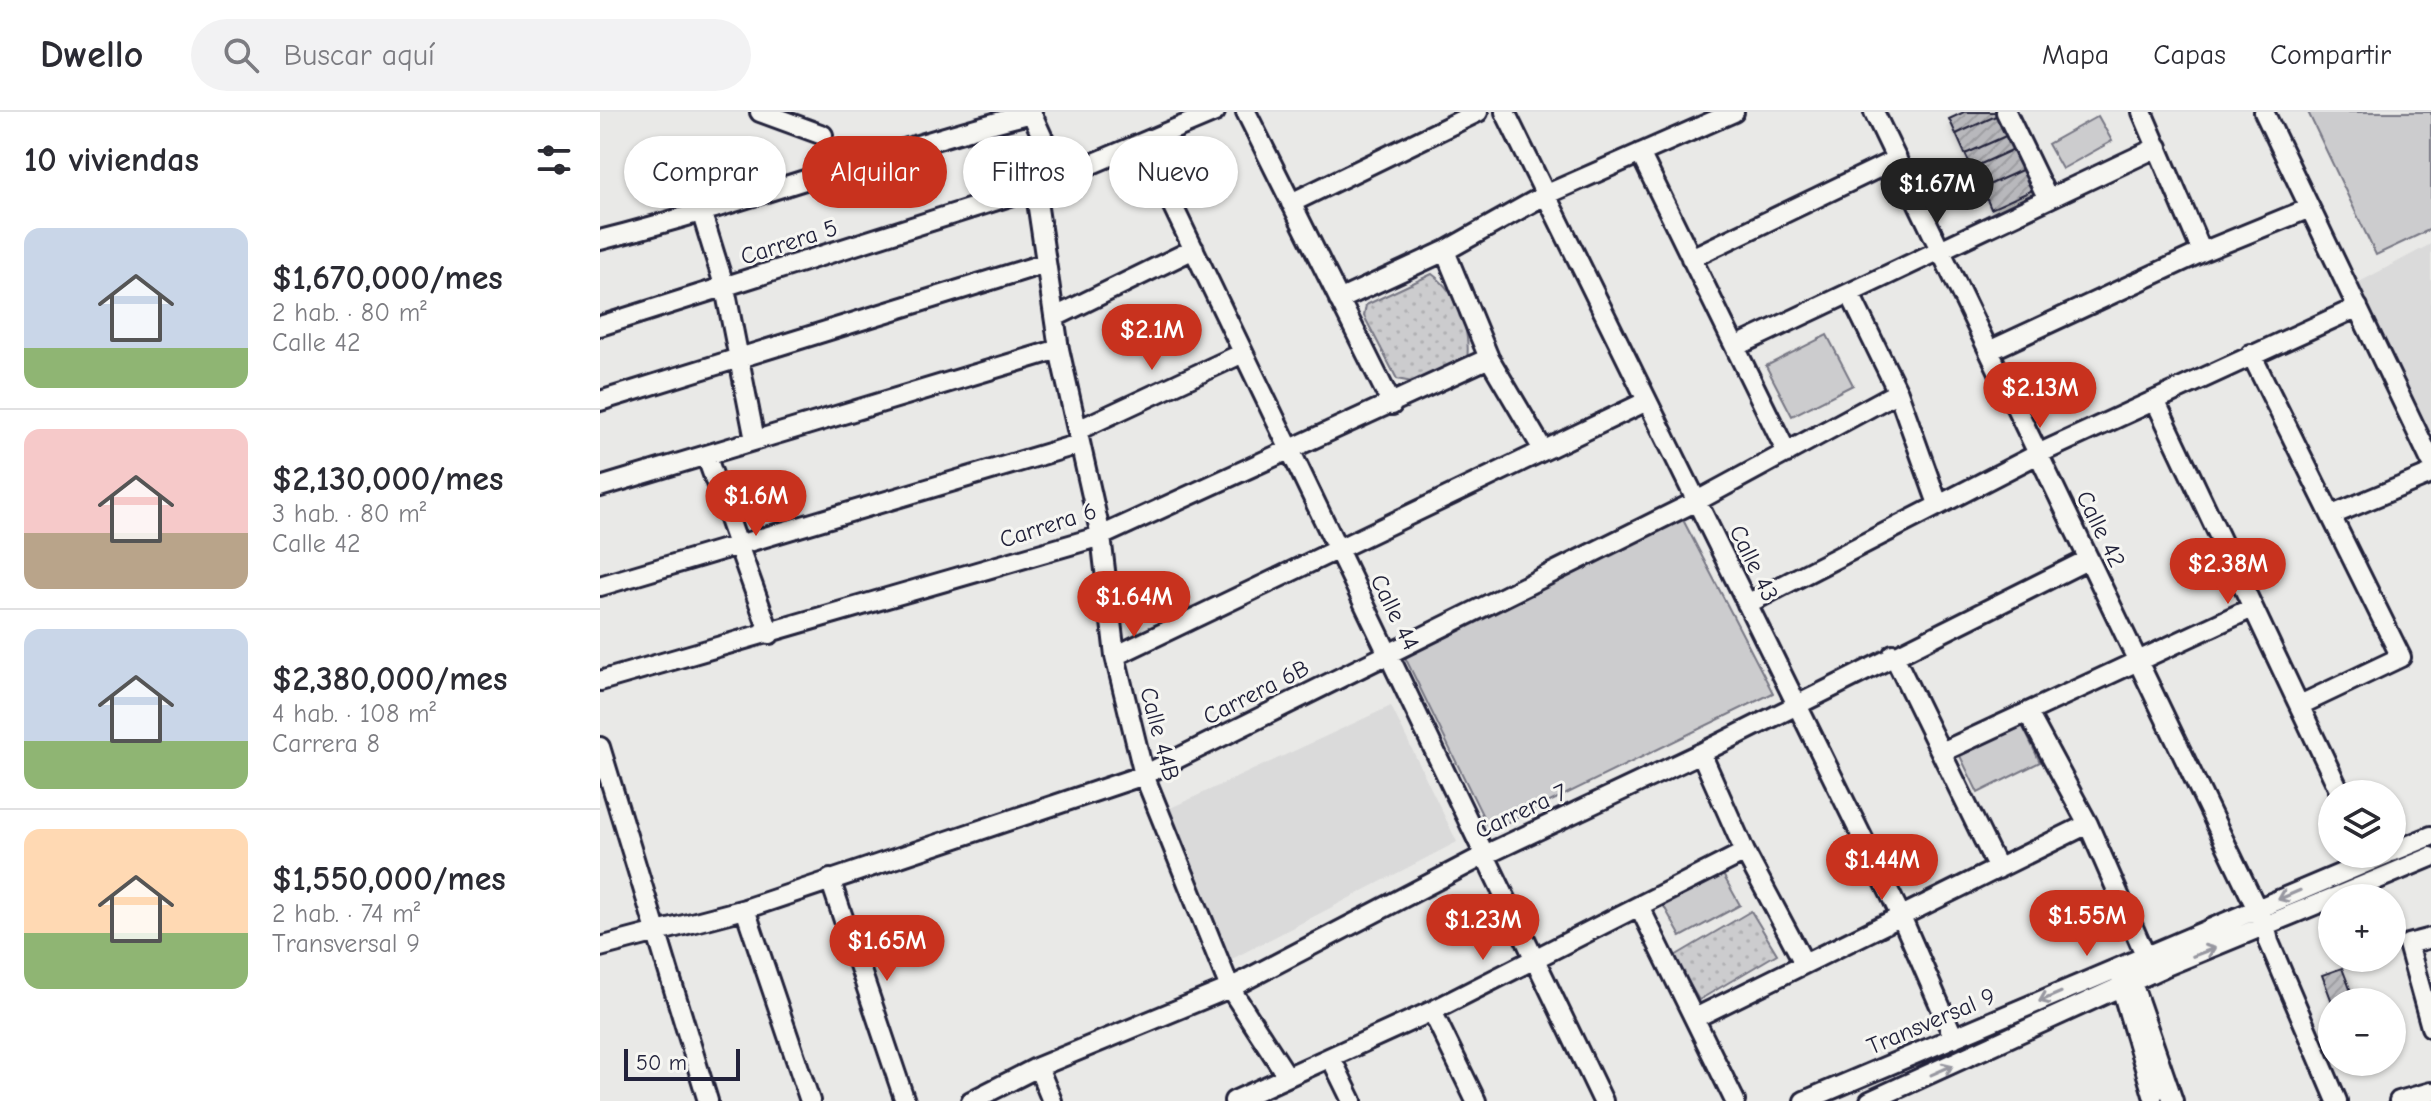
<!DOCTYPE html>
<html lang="es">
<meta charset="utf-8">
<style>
body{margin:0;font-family:"Comic Neue",sans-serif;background:#f2f2f3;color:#2b2b33;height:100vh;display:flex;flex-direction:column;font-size:30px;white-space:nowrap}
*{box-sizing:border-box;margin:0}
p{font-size:26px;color:#7c7c81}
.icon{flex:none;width:44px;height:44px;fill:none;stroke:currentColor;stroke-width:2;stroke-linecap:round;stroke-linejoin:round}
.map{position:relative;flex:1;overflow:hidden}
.sheet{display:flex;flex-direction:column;background:#fff;width:600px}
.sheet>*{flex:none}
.top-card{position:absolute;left:24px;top:24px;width:760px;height:72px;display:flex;gap:16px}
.tools{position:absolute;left:1718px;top:668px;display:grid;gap:16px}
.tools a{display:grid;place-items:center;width:88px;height:88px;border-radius:50%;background:#fff;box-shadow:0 2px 6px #0004;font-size:40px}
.scale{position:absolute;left:24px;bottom:20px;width:116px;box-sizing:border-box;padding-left:8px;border:4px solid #22223b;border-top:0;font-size:22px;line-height:28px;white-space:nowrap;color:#22223b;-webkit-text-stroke:6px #f6f6f2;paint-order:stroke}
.price{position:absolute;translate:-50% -68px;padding:0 18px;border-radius:28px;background:#c8321e;color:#fff;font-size:26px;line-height:52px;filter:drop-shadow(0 2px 4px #0008)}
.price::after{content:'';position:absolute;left:50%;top:48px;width:24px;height:18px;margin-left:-12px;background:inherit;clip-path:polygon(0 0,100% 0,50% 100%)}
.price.selected{background:#222;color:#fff}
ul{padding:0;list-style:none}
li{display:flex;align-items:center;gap:24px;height:200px;padding:0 24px}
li+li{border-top:2px solid #e1e1e2}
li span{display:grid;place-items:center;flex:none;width:224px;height:160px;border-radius:16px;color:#555}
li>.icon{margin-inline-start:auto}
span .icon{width:96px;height:96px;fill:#fffc;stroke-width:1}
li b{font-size:34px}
h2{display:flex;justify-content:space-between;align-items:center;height:96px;padding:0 24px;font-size:34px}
.tag{padding:0 28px;border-radius:36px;background:#fff;box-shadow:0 2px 6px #0004;font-size:28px;line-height:72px}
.tag.selected{background:#c8321e;color:#fff}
header{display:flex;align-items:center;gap:48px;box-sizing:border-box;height:112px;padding:0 40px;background:#fff;border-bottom:2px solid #e1e1e2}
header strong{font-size:38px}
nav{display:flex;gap:44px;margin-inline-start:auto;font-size:28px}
.search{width:560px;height:72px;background:#f2f2f3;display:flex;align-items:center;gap:20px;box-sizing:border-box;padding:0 28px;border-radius:44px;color:#7c7c81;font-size:30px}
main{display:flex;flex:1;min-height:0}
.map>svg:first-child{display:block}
</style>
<header>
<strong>Dwello</strong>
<div class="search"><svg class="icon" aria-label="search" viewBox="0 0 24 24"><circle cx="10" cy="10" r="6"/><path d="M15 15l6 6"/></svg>Buscar aquí</div>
<nav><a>Mapa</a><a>Capas</a><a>Compartir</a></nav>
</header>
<main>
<section class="sheet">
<h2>10 viviendas<svg class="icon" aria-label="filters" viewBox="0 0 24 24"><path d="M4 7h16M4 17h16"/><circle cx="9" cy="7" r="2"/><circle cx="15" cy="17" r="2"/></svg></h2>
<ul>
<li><span style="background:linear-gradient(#c9d6e8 75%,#8fb573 0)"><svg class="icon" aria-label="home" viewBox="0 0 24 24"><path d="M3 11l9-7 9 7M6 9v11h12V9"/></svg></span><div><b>$1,670,000/mes</b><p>2 hab. · 80 m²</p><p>Calle 42</p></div></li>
<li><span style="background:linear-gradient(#f6c9c9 65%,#b9a48a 0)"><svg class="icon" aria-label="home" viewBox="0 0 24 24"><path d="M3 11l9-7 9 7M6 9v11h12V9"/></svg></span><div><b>$2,130,000/mes</b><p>3 hab. · 80 m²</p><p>Calle 42</p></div></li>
<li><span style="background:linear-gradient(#c9d6e8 70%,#8fb573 0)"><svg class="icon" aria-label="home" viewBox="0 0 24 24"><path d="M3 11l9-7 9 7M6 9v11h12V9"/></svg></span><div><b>$2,380,000/mes</b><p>4 hab. · 108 m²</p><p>Carrera 8</p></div></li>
<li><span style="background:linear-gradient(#ffd9b3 65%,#8fb573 0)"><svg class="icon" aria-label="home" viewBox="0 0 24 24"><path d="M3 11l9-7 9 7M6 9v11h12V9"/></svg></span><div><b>$1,550,000/mes</b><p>2 hab. · 74 m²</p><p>Transversal 9</p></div></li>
</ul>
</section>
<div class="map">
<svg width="1831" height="989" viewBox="0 0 1831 989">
<defs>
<pattern id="park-dots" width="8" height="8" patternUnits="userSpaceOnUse" patternTransform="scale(2)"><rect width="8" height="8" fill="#ccccce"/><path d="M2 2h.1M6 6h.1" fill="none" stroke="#afafb2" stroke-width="1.8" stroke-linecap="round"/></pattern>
<pattern id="building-hatch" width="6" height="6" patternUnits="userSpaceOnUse" patternTransform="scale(2)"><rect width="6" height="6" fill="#b8b8bc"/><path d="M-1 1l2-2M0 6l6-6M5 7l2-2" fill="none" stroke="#9e9ea2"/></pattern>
<filter id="shadow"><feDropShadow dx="3.5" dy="6" stdDeviation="4" flood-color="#0004"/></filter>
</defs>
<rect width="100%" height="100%" fill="#e9e9e7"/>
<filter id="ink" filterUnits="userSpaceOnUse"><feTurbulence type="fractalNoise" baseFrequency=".0125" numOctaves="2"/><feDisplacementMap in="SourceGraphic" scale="16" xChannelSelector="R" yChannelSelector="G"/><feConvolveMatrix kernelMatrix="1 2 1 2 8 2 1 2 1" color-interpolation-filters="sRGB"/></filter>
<g filter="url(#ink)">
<!-- built -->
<path fill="#dadada" d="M 1831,132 L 1831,336 L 1748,176 Z
M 791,594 L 857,730 L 630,848 L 564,699 Z"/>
<!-- park -->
<path fill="url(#park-dots)" stroke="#777784" stroke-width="2" d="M 832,162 C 857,180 871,218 867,248 L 812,270 L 797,267 L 764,204 L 766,193 Z
M 1151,799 L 1177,842 L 1099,888 L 1073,845 Z"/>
<!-- pitch -->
<path fill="#ccccce" stroke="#777784" stroke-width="2" d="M 1708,0 L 1831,0 L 1831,117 L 1776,143 Z
M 1498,4 L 1512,29 L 1462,57 L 1448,32 Z
M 1227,223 L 1253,273 L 1192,304 L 1166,254 Z
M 1081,404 L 1173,581 L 890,719 L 799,533 Z
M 1422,613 L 1440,650 L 1378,681 L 1360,644 Z
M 1121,759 L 1140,793 L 1081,825 L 1062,791 Z"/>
<!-- building -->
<path fill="url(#building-hatch)" stroke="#22223b" stroke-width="2" filter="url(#shadow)" d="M 1364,0 L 1397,0 L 1398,3 L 1356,22 L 1349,7 Z
M 1398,3 L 1408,23 L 1365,42 L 1356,22 Z
M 1408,23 L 1414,37 L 1372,56 L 1365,42 Z
M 1414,37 L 1424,57 L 1382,76 L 1372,56 Z
M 1424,57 L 1433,78 L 1391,97 L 1382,76 Z
M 1742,856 L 1755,890 L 1732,890 L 1722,863 Z"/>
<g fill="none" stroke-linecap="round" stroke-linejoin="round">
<!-- minor casing -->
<g stroke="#22223b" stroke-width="24">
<path id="minor" d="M 160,0 L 223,23
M 431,0 L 461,66
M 646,0 L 792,293
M 905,0 L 1301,804 L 1354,926
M 1274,0 L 1666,816 L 1669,830 L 1737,989
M 1406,0 L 1448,87
M 1542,0 L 1602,140
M 1664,0 L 1831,349
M 543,32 L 1003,989
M 1040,41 L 1187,341
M 435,76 L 459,237 L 501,424 L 515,544 L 544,663 L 630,876 L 687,964
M 691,91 L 878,0
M 102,102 L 125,176 L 155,328
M 0,128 C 146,91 286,38 432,1
M 845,139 L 889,246 L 942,336
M 1091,146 L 1297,47
M 1250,182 L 1298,280 L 1338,392
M 739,188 L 845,139 L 945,83 L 1134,0
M 455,205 L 594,137
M 0,214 L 435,76 L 615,0
M 1135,235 L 1558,35
M 1389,239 L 1602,140 L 1710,96
M 1651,242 L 1801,545 L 1700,593
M 1555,288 L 1741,682
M 0,289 L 446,151
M 478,318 L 643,241
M 106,343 L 170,522
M 0,375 L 459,237
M 1732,403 L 1831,362
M 0,474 L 479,332
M 1147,492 L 1438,342 L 1758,195
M 1293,542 L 1398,757
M 515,544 L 1047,289
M 0,569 L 501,424 L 889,246
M 1428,601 L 1488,712 L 1550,854
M 0,635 L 108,989
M 1342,640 L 1652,496
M 1101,641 L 1145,740 L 1204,851
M 1792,740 L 1831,724
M 230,767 L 305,989
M 1733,786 L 1831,745
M 1039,794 L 1135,989
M 145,797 L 210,989
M 1831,826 L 1808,832 L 1831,915
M 0,835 L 145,797 L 544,663 L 1097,389 L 1298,280
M 1520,863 L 1525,873 L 1524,885 L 1553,983
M 1525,873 L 1535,879 L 1573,989
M 832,899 L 876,989
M 1095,906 L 1488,712
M 731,946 L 752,989
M 438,955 L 452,989
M 371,989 L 438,955 L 630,876 L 885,743 L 1101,641 L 1489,447
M 634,989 L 832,899 L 1145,740
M 1204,989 L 1787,742
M 1270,989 L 1564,855 L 1732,786
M 1799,989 L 1831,980"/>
</g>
<!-- minor -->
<use href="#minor" stroke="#f6f6f2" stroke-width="18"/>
</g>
<!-- one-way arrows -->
<defs><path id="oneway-shaft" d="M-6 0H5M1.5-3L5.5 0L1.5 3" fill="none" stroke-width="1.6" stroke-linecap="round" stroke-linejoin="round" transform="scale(2)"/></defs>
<g stroke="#9797a0">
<use href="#oneway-shaft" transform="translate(1689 783) rotate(157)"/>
<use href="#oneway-shaft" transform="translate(1604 840) rotate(-21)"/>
<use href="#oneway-shaft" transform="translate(1450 885) rotate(157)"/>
<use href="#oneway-shaft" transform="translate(1342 958) rotate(-24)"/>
</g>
</g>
<g text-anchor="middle" stroke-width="6" stroke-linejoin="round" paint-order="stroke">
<!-- street labels -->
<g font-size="24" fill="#22223b" stroke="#f6f6f2">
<text transform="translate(189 130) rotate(-18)" y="8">Carrera 5</text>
<text transform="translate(448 413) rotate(-18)" y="8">Carrera 6</text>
<text transform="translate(1501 417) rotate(64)" y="8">Calle 42</text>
<text transform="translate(1154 451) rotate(64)" y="8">Calle 43</text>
<text transform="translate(795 500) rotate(64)" y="8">Calle 44</text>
<text transform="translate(656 580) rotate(-27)" y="8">Carrera 6B</text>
<text transform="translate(560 622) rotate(75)" y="8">Calle 44B</text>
<text transform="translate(921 699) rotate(-25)" y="8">Carrera 7</text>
<text transform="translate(1331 909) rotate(-23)" y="8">Transversal 9</text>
</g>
</g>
</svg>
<div class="tools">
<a><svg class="icon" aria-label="layers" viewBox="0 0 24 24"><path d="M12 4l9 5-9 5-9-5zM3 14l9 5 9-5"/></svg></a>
<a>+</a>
<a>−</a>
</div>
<div class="scale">50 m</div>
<b class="price selected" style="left:1337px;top:114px">$1.67M</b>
<b class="price" style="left:552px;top:260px">$2.1M</b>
<b class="price" style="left:1440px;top:318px">$2.13M</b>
<b class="price" style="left:156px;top:426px">$1.6M</b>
<b class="price" style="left:1628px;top:494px">$2.38M</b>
<b class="price" style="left:534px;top:527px">$1.64M</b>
<b class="price" style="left:1282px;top:790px">$1.44M</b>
<b class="price" style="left:1487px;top:846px">$1.55M</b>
<b class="price" style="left:883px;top:850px">$1.23M</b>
<b class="price" style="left:287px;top:871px">$1.65M</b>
<div class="top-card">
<a class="tag">Comprar</a>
<a class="tag selected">Alquilar</a>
<a class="tag">Filtros</a>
<a class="tag">Nuevo</a>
</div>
</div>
</main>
